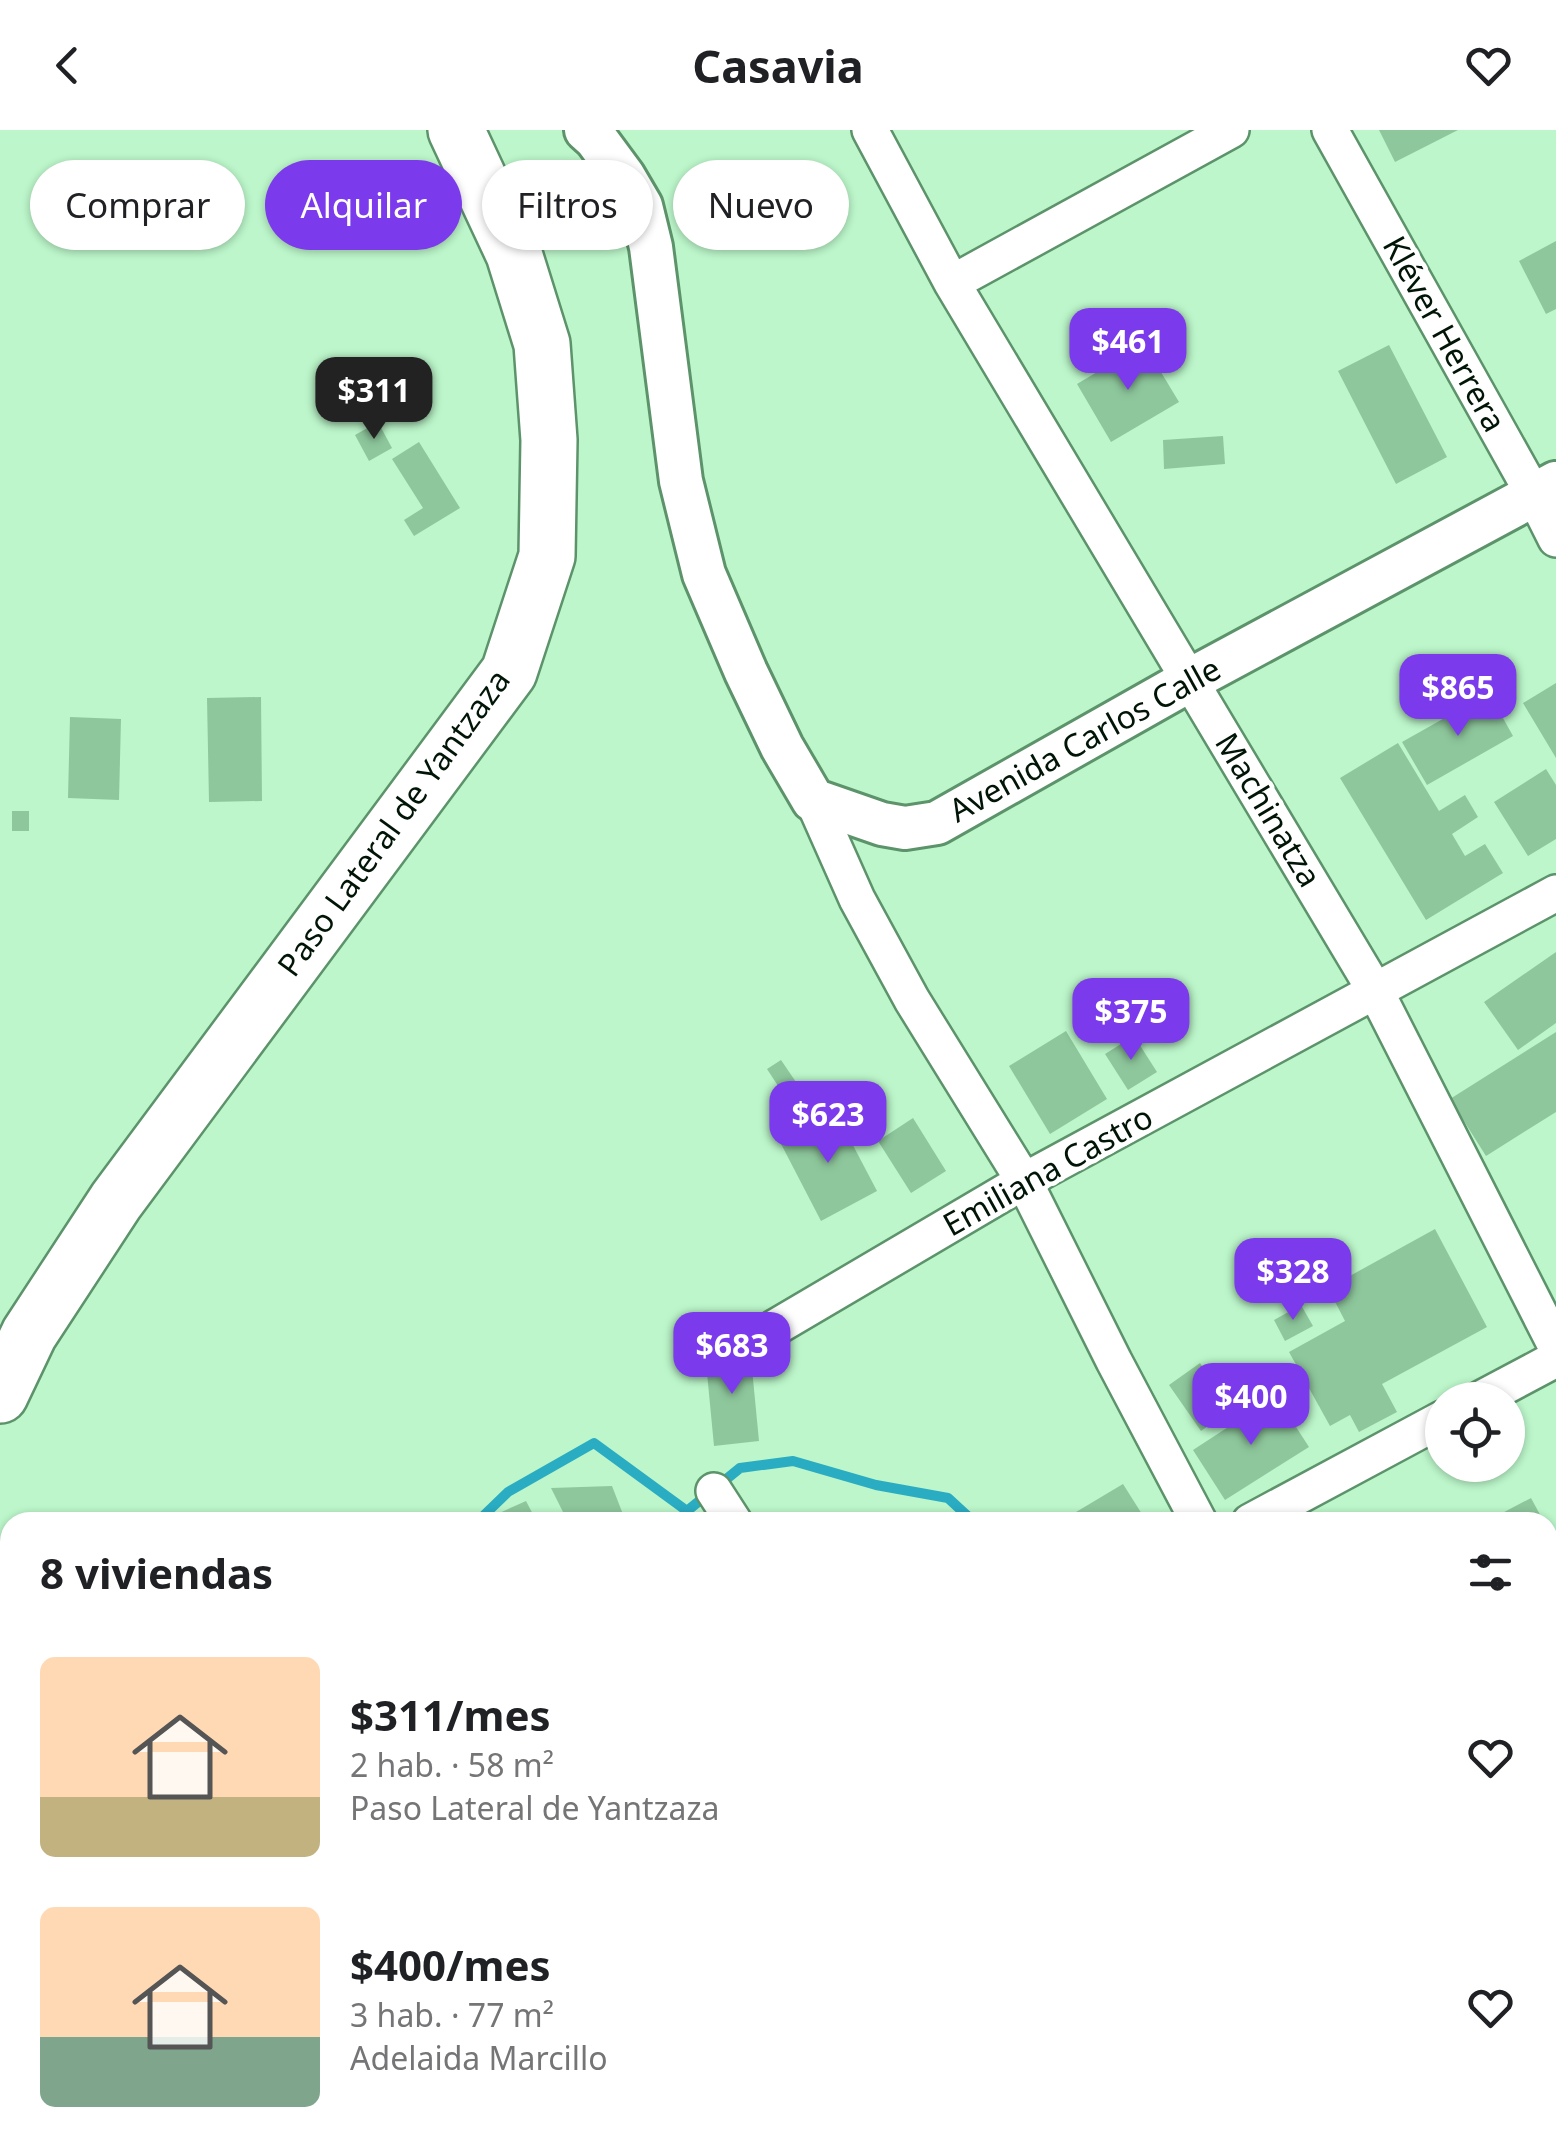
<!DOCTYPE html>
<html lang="es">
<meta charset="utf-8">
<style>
body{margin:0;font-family:"Noto Sans",sans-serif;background:#f2f2f2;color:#202124;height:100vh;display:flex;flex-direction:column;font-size:38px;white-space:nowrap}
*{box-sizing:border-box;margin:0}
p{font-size:32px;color:#757577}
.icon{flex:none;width:55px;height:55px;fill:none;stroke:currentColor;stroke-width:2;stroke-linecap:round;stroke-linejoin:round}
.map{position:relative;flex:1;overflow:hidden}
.details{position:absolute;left:0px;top:1382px;width:1558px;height:642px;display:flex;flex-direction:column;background:#fff;border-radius:30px 30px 0 0;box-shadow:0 2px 8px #0004}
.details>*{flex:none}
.hud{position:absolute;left:30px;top:30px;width:1000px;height:90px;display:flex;gap:20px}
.tools{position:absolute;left:1425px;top:1252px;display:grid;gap:20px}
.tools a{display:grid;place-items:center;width:100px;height:100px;border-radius:50%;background:#fff;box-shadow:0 2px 8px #0004;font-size:50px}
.price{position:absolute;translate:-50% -85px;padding:0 22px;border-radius:20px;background:#7c3aed;color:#fff;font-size:32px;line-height:65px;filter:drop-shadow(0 2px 5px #0008)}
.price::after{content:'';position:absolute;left:50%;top:60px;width:30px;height:22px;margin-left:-15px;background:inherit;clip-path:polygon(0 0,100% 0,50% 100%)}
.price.active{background:#222;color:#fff}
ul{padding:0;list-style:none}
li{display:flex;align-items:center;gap:30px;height:250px;padding:0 40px}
li span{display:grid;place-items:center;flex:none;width:280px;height:200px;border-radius:15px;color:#555}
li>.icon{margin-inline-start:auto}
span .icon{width:120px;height:120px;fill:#fffc;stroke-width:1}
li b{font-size:42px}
h2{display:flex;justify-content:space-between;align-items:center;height:120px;padding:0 40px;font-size:42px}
.tag{padding:0 35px;border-radius:45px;background:#fff;box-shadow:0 2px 8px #0004;font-size:35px;line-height:90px}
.tag.active{background:#7c3aed;color:#fff}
header{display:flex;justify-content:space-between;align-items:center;height:130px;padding:0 40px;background:#fff;font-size:45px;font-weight:700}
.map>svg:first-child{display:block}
</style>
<header><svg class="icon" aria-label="back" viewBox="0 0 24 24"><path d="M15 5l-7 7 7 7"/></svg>Casavia<svg class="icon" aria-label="heart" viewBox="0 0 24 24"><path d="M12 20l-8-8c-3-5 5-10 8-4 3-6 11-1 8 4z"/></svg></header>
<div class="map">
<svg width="1556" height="2023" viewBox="0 0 1556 2023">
<rect width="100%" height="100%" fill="#bcf6ca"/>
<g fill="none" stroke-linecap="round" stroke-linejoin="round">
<!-- stream -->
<path stroke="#2aacc2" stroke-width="10" d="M 477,1392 L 508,1362 L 594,1313 L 687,1381 L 740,1338 L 793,1331 L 876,1355 L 948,1368 L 974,1392"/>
</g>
<!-- building -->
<path fill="#8ec79c" d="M 1379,0 L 1458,0 L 1395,32 Z
M 1556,111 L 1556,179 L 1546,184 L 1519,131 Z
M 1144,214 L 1179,272 L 1111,312 L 1077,254 Z
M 1389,215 L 1447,327 L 1396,354 L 1338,241 Z
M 378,292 L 392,318 L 369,331 L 355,305 Z
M 1223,306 L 1225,334 L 1164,339 L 1163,310 Z
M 419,312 L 460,378 L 414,406 L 404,390 L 423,378 L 392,329 Z
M 1556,553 L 1556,628 L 1523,573 Z
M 1489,563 L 1513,606 L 1427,655 L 1402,612 Z
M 261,567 L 262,671 L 209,672 L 207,568 Z
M 70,587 L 121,589 L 119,670 L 68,668 Z
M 1398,613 L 1439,681 L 1465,665 L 1478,687 L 1452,704 L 1465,726 L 1485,714 L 1503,743 L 1426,790 L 1340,648 Z
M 1546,639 L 1556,655 L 1556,709 L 1528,726 L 1494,672 Z
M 12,681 L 29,681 L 29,701 L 12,701 Z
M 1556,822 L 1556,893 L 1518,920 L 1484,872 Z
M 1066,901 L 1107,969 L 1050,1004 L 1009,936 Z
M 1556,902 L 1556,982 L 1486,1026 L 1450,969 Z
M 1134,906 L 1157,942 L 1128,960 L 1105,924 Z
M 781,930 L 796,952 L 782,962 L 767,939 Z
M 835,981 L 877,1061 L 821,1091 L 779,1010 Z
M 913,988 L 946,1041 L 911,1063 L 878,1011 Z
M 1435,1099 L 1487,1197 L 1382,1254 L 1397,1282 L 1359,1302 L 1350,1285 L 1330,1296 L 1289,1222 L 1345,1191 L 1328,1158 Z
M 1301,1175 L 1313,1196 L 1285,1211 L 1274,1190 Z
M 750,1218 L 759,1311 L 714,1316 L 705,1222 Z
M 1200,1233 L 1232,1279 L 1201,1301 L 1169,1255 Z
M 1276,1266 L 1309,1317 L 1225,1370 L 1193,1320 Z
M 1123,1354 L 1147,1392 L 1076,1392 L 1071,1385 Z
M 612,1356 L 626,1392 L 568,1392 L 551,1358 Z
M 1531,1368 L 1544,1392 L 1491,1392 L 1489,1390 Z
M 526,1371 L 537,1392 L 501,1392 L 497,1384 Z
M 1548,1399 L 1556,1415 L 1556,1445 L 1548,1449 Z
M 1548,1516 L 1556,1522 L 1556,1561 L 1548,1555 Z
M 1548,1612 L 1556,1624 L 1556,1666 L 1548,1654 Z
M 10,1803 L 10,1882 L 0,1889 L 0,1810 Z
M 1556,1846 L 1556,1936 L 1548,1941 L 1548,1851 Z
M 435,2015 L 497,2015 L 501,2023 L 420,2023 Z
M 699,2015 L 760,2015 L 765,2023 L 694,2023 L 692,2019 Z"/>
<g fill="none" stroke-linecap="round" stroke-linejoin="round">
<!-- minor casing -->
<g stroke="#5d936b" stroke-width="40">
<path id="minor" d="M 870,0 L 952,153 L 1376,862 L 1556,1216
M 1330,0 L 1534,365 L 1556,409
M 952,153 L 1231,0
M 813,670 L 857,769 L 912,870 L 1024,1051 L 1114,1231 L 1199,1392
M 754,1210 L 1024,1051 L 1556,763
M 1479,1270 L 1556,1229
M 714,1361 L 734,1392
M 1250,1392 L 1442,1289
M 1548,1731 L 1556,1726
M 628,2015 L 632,2023
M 1532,2015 L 1537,2023"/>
</g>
<!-- tertiary casing -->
<g stroke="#5d936b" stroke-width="48">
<path id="tertiary" d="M 586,0 L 596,9 L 624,47 L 641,76 L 651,117 L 681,351 L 704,444 L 746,542 L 782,617 L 813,670 L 882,694 L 905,698 L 937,693 L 1190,550 L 1556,353"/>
</g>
<!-- trunk casing -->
<g stroke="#5d936b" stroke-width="60">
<path id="trunk" d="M 0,1265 L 29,1204 L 116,1071 L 509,542 L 547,426 L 549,310 L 542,214 L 514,124 L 456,0
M 0,1588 L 10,1617
M 199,2015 L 201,2023"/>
</g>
<!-- minor -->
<use href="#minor" stroke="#fff" stroke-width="35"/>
<!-- tertiary -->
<use href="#tertiary" stroke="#fff" stroke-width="42"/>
<!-- trunk -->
<use href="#trunk" stroke="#fff" stroke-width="55"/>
</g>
<g text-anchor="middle" stroke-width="9" stroke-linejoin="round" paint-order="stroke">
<!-- street labels -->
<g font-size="32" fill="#011507" stroke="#fff">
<text transform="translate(1444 204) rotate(61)" y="11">Kléver Herrera</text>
<text transform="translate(1085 610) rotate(-29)" y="11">Avenida Carlos Calle</text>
<text transform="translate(1268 680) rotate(59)" y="11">Machinatza</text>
<text transform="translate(394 693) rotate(-54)" y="11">Paso Lateral de Yantzaza</text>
<text transform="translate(1048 1041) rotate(-29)" y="11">Emiliana Castro</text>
</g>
</g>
</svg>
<div class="tools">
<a><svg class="icon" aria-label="locate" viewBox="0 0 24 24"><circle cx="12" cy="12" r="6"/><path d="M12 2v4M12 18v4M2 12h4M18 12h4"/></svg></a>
</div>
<b class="price" style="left:1128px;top:263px">$461</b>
<b class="price active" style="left:374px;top:312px">$311</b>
<b class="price" style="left:1458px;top:609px">$865</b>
<b class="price" style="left:1131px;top:933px">$375</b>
<b class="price" style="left:828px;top:1036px">$623</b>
<b class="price" style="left:1293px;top:1193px">$328</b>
<b class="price" style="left:732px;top:1267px">$683</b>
<b class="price" style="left:1251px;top:1318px">$400</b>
<div class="hud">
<a class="tag">Comprar</a>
<a class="tag active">Alquilar</a>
<a class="tag">Filtros</a>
<a class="tag">Nuevo</a>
</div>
<section class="details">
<h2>8 viviendas<svg class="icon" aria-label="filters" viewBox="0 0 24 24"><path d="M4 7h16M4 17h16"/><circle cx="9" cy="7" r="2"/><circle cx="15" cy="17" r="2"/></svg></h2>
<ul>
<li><span style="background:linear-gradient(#ffd9b3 70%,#c2b280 0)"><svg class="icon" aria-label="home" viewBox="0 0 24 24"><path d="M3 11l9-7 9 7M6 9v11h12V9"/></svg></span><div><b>$311/mes</b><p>2 hab. · 58 m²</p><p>Paso Lateral de Yantzaza</p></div><svg class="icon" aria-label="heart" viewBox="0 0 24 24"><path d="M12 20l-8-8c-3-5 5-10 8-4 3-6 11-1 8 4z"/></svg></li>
<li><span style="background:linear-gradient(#ffd9b3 65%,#7fa58c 0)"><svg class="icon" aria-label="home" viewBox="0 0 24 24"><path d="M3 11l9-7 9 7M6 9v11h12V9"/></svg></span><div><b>$400/mes</b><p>3 hab. · 77 m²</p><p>Adelaida Marcillo</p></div><svg class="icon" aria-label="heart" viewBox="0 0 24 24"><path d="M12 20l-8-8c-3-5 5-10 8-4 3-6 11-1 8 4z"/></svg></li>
</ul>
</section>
</div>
